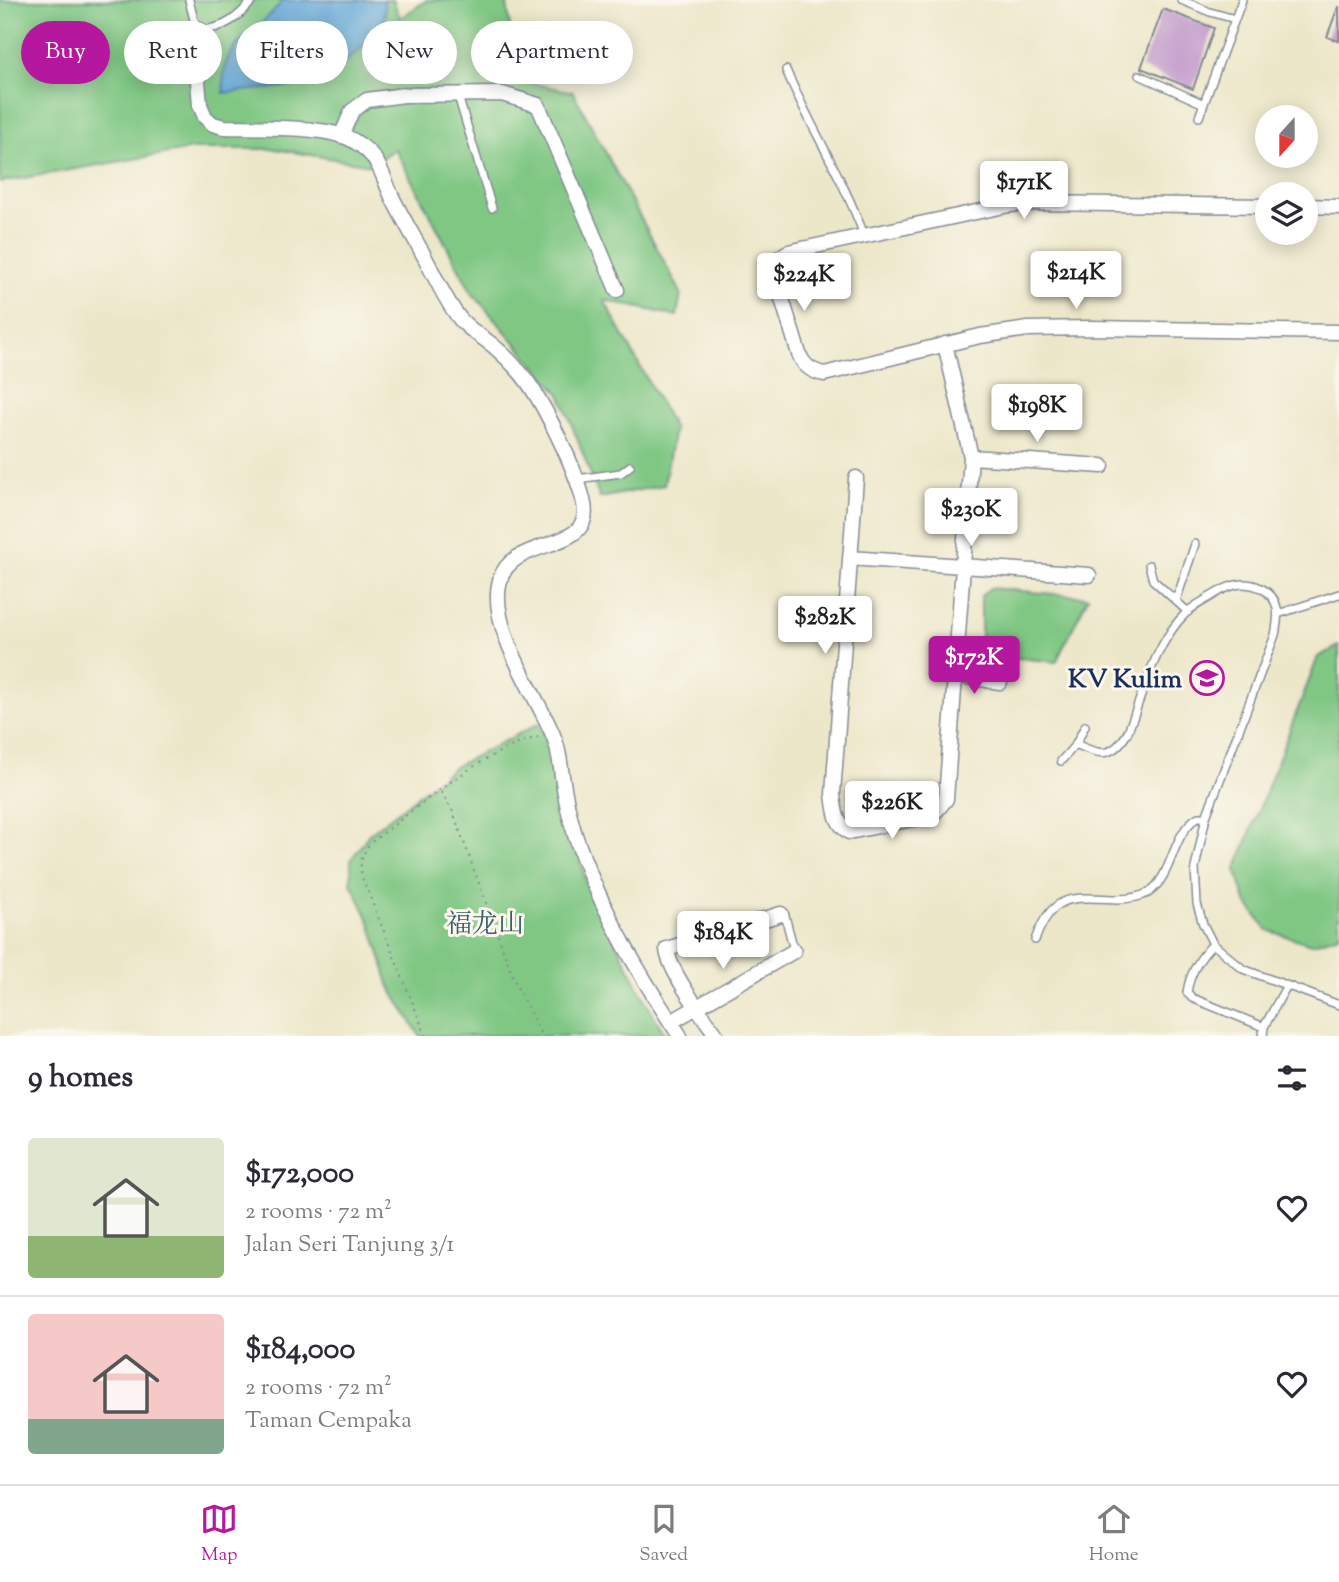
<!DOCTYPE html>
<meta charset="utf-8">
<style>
body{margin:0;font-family:"Sorts Mill Goudy","Noto Serif SC",serif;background:#f7f7f7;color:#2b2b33;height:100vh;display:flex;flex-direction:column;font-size:26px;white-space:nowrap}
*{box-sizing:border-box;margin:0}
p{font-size:23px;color:#7c7c81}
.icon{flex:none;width:38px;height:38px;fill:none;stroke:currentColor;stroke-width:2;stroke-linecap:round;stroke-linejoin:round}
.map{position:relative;height:1036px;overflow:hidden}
.drawer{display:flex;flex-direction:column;background:#fff;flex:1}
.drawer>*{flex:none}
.top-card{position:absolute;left:21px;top:21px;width:700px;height:63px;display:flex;gap:14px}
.needle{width:46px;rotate:201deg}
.tools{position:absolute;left:1255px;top:105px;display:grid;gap:14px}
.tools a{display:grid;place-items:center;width:63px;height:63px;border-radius:50%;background:#fff;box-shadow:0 4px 18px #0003;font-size:35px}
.price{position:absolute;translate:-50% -60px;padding:0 16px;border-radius:7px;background:#fff;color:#222;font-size:23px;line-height:46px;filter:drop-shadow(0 2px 4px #0008)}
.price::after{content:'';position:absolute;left:50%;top:42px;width:21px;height:16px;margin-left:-10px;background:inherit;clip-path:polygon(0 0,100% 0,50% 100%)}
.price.selected{background:#b5179e;color:#fff}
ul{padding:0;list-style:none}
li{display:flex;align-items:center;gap:21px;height:175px;padding:0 28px}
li+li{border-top:2px solid #e1e1e2}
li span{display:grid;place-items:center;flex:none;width:196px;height:140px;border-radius:7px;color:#555}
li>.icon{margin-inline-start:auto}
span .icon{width:84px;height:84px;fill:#fffc;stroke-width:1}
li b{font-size:30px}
h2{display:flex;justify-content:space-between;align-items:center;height:84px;padding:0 28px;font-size:30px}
.chip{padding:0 24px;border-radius:32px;background:#fff;box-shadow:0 4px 18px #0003;font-size:24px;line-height:63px}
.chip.selected{background:#b5179e;color:#fff}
.menu{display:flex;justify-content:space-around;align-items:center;height:98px;border-top:2px solid #e1e1e2;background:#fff;font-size:19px;color:#7c7c81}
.menu a{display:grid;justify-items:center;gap:4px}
.menu .selected{color:#b5179e}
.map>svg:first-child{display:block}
</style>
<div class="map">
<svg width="1339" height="1036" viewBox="0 0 1339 1036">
<rect width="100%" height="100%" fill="#fbf7ec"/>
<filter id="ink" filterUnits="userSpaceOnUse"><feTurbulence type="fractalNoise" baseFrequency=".0143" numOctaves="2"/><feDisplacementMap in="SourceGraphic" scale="14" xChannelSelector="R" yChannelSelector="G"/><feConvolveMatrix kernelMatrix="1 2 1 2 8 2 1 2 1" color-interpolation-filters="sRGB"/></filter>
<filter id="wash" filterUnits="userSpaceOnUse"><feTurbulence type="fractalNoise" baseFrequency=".00686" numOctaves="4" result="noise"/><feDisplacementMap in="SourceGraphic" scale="28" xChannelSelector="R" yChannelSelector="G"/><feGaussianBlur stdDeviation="1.57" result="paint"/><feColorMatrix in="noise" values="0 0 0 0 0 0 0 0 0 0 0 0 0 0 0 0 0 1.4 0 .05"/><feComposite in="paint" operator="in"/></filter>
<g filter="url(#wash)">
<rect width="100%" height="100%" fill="#ede7ca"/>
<!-- green -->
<path fill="#80c784" stroke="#4e7b71" stroke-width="2" d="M 0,0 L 393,0 L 400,18 L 427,0 L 503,0 L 507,4 L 517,80 L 573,92 L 681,293 L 677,316 L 604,300 L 674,429 L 664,485 L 600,498 L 560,394 L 472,293 L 395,149 L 370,165 L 275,149 L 192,149 L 0,182 Z
M 990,588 L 1088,597 L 1056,662 L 990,655 L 981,643 L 981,596 Z
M 1339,646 L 1339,935 L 1311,944 L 1267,930 L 1246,902 L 1236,869 L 1318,657 Z
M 538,724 L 551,743 L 587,886 L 649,1007 L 666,1036 L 420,1036 L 390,987 L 370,922 L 351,883 L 351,860 L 369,834 L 454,767 Z"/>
<!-- water -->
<path fill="#60a6d6" stroke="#3e6a9a" stroke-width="2" d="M 283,0 L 384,0 L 385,15 L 377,40 L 362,47 L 326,79 L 303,85 L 224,93 C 217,39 258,37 283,0 Z"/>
<g id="blocks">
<!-- building -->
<path fill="#c49fcd" d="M 1338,7 L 1339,7 L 1339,41 L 1327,37 Z
M 1163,9 L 1214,28 L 1193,89 L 1141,68 Z"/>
</g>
</g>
<g filter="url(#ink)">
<use href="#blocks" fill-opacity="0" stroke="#848b94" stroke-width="2"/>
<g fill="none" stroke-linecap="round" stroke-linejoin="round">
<!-- service casing -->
<g stroke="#848b94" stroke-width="10">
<path id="service" d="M 189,0 L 194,20 L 200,30 C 224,29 238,18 253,0
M 1181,0 L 1210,12 L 1235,19
M 786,70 C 810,126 843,178 864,235
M 1139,75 L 1204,104
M 458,96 L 492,208
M 1199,117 L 1242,0
M 577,479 L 621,473 L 630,466
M 1149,565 L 1153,580 L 1188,612
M 1176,601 L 1195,544
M 1278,614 L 1339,594
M 1076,744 C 1100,756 1112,758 1127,734 C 1143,694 1155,642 1187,612 C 1195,605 1206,600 1215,594 C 1230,585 1244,580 1261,588 C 1281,599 1279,615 1275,635 L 1206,817 L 1195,868 L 1197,904 L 1203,924 L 1213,944 L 1243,969 L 1339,1005
M 1061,761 L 1076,744 L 1085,726
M 781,914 L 785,916 L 794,950
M 1035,940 C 1053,893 1071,897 1116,899 C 1127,899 1138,898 1148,893 C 1174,876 1171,833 1198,817 L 1206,817
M 1213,944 C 1200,957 1190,973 1187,992 L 1192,998 L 1264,1027
M 1263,1036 L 1264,1027 L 1286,987"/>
</g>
<!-- minor casing -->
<g stroke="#848b94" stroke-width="17">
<path id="minor" d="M 200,30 L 195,45 L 200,105 L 205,117 L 213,124 L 224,127 C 257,128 328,125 354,141 C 381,157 381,174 393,199 C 402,217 412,234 422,252 C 434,274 444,299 460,319 C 471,332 485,338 497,349 C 505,356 512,363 518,370 C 540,393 578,473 584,504 C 594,554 512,535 500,580 C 487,627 536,693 553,735 C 559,748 560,762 562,776 C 565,796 569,815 575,835 C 598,904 639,975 680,1036
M 341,136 L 352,111 L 367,100 L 404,95 L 502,94 L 538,105 L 617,290
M 1267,206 L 1035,203 L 1009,205 L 788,252 C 778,258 774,261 774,273 L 799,354 C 804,366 811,371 824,374 L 980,336 L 1028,329 L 1090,328 L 1339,332
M 1306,206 L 1339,207
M 971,457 L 1102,466
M 856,478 L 833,794 C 835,809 835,823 849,832 L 927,816 L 936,811 L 946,799 L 971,457 L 945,344
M 850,558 L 1089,575
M 955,675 L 1000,682
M 671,1022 L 794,951
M 717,1036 C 704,1017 668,970 667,949 L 781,914"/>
</g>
<!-- path -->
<path stroke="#848b94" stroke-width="2" stroke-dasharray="2 5" stroke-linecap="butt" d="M 441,792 L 453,812 L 516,985 L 542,1036
M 426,1036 L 362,877 C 359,862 362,855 370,843 C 422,805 476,754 538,737"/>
<!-- service -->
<use href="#service" stroke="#fff" stroke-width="7"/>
<!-- minor -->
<use href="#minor" stroke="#fff" stroke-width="14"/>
</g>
</g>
<!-- icons -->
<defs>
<g id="school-ring" transform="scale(1.75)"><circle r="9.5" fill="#fbf7ec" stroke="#b5179e" stroke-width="1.5"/><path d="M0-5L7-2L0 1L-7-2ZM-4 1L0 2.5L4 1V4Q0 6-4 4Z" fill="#b5179e"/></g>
</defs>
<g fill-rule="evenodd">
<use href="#school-ring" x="1207" y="678"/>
</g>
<g text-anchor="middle" stroke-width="6" stroke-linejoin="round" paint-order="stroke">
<!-- poi labels -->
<g font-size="26" font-weight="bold" fill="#1b2f5e" stroke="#fbf7ec" text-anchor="end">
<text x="1182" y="687">KV Kulim</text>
</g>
<!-- park labels -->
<g font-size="26" fill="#395d69" stroke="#fbf7ec">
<text x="485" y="932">福龙山</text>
</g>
</g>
</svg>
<div class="tools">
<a><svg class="needle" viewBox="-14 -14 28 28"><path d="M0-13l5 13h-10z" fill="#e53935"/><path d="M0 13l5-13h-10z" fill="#7c7c81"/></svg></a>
<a><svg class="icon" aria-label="layers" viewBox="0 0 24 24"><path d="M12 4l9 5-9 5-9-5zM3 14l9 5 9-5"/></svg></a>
</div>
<b class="price" style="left:1024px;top:221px">$171K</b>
<b class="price" style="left:1076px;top:311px">$214K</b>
<b class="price" style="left:804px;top:313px">$224K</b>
<b class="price" style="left:1037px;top:444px">$198K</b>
<b class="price" style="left:971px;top:548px">$230K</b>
<b class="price" style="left:825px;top:656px">$282K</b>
<b class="price selected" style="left:974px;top:696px">$172K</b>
<b class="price" style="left:892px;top:841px">$226K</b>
<b class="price" style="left:723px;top:971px">$184K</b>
<div class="top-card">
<a class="chip selected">Buy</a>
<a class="chip">Rent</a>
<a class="chip">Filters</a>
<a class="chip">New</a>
<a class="chip">Apartment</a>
</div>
</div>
<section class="drawer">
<h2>9 homes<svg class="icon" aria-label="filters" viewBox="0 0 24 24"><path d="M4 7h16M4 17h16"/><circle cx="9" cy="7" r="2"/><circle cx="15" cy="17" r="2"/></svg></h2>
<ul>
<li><span style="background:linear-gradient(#dfe7d0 70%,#8fb573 0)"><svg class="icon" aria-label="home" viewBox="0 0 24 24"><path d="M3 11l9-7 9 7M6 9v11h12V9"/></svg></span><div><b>$172,000</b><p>2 rooms · 72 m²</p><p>Jalan Seri Tanjung 3/1</p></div><svg class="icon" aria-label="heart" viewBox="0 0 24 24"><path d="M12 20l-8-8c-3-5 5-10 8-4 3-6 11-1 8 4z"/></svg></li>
<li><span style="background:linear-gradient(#f6c9c9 75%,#7fa58c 0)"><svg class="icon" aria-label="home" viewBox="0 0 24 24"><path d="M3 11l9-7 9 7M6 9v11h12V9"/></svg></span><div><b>$184,000</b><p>2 rooms · 72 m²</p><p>Taman Cempaka</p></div><svg class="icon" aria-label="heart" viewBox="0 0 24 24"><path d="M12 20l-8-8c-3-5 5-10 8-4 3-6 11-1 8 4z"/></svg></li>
</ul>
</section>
<nav class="menu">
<a class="selected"><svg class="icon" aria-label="map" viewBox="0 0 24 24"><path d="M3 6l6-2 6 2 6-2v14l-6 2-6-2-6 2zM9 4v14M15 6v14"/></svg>Map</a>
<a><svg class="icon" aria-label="saved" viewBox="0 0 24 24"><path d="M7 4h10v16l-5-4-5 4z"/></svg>Saved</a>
<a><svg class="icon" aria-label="home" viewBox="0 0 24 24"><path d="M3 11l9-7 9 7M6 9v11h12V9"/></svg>Home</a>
</nav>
